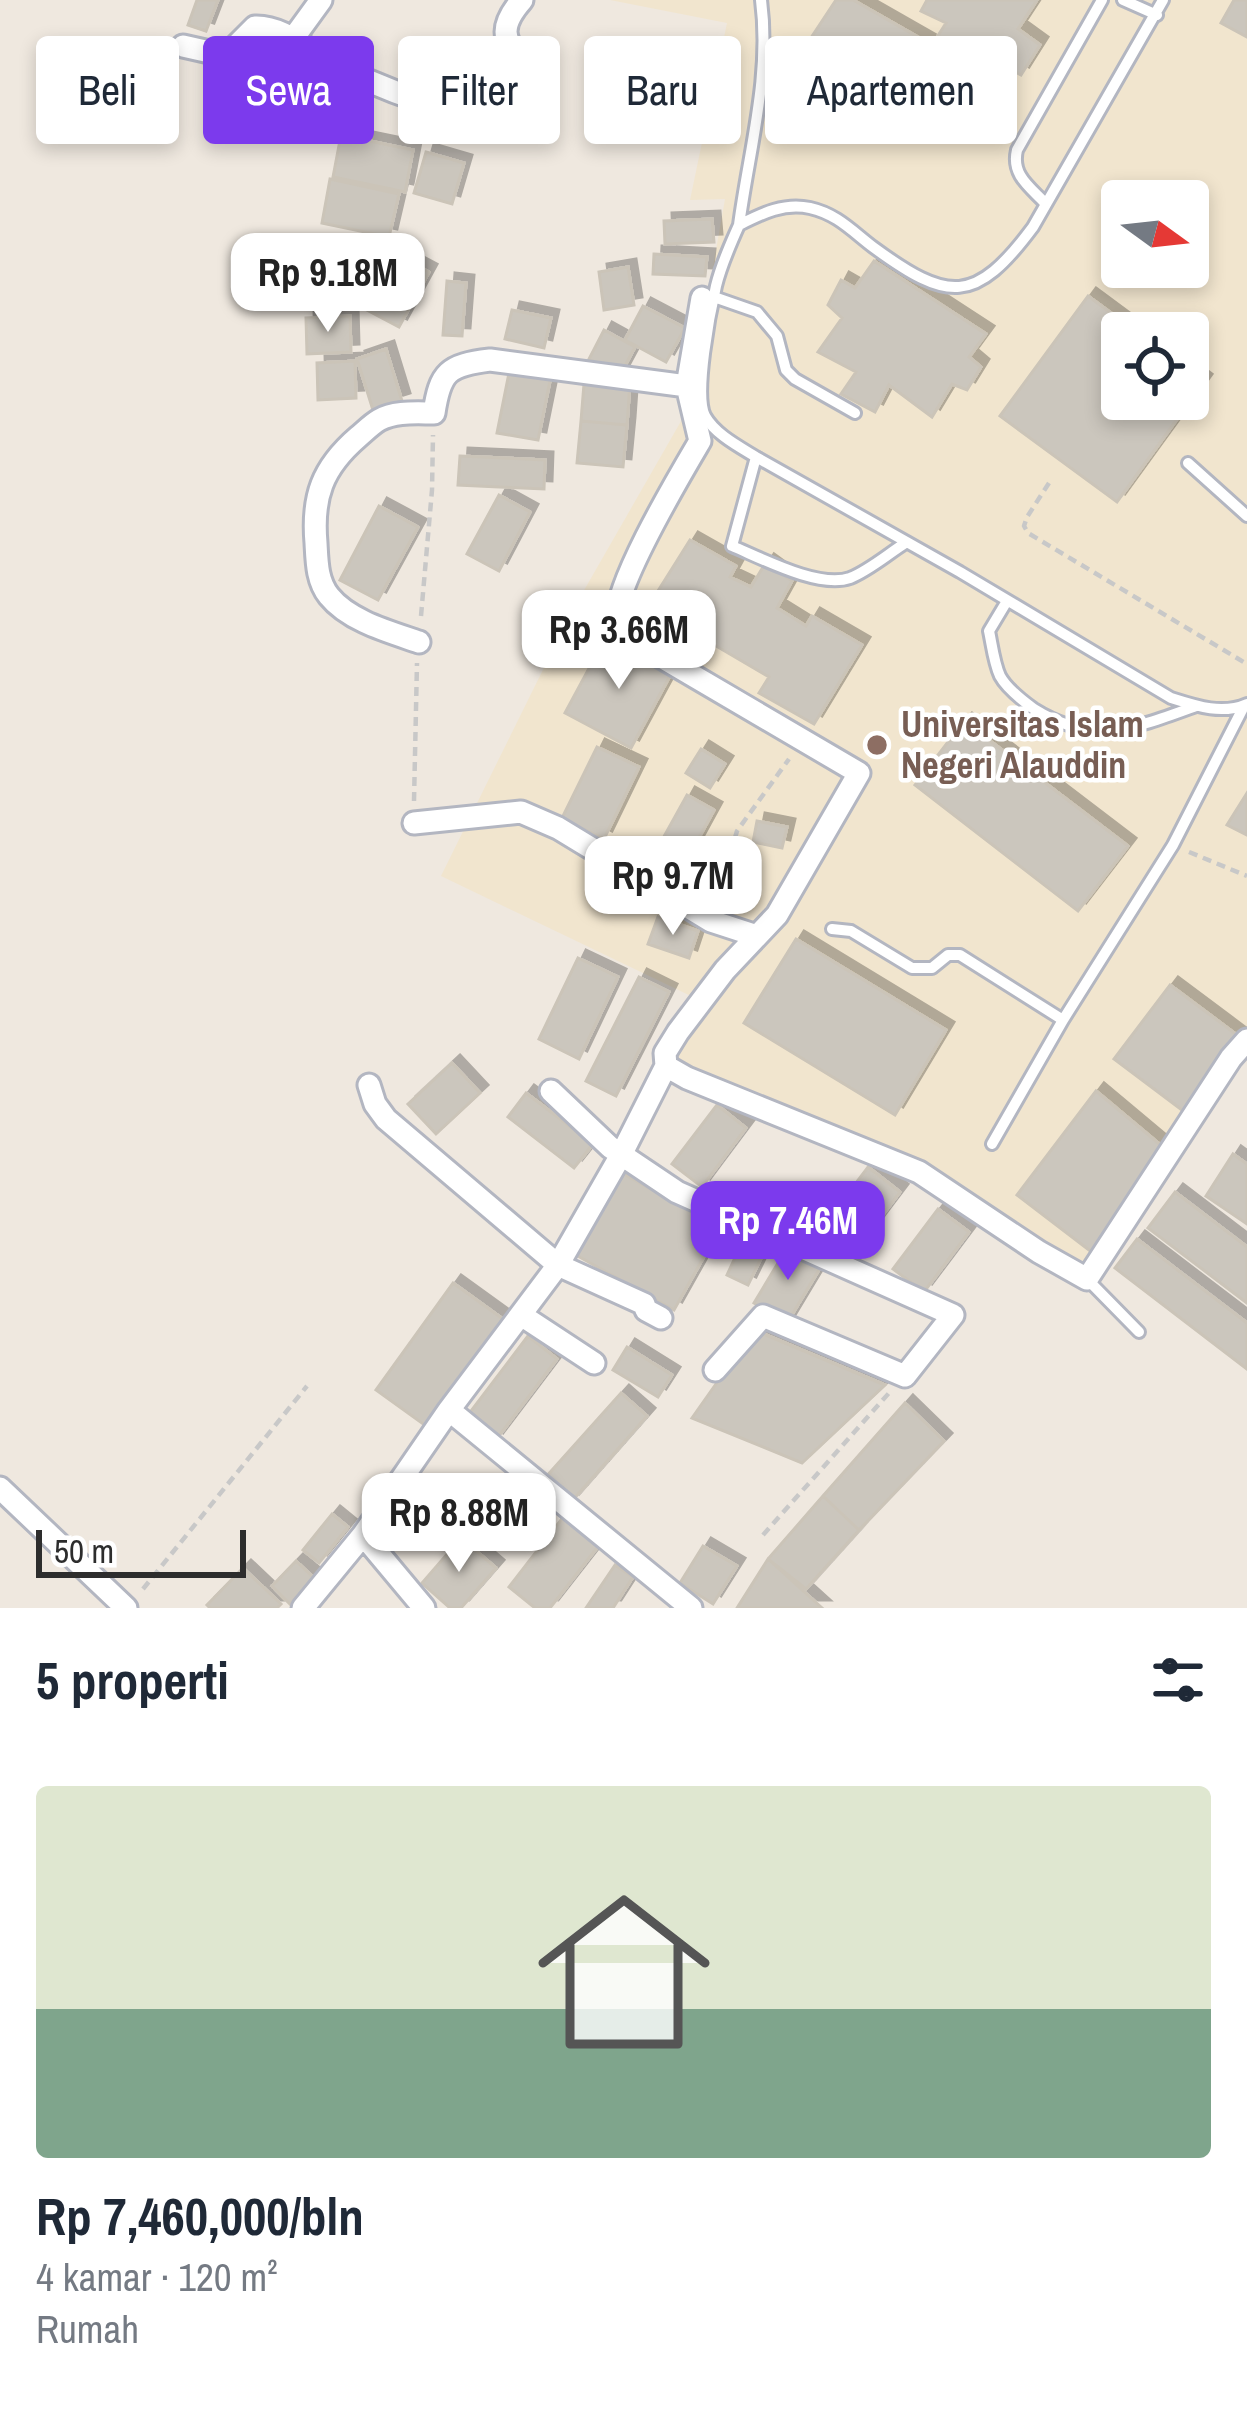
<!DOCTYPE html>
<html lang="id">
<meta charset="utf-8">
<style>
body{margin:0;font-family:"Archivo Narrow",sans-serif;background:#f2f2f3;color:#1f2937;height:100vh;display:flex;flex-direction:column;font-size:45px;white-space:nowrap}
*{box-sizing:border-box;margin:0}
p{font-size:39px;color:#747a83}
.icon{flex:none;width:66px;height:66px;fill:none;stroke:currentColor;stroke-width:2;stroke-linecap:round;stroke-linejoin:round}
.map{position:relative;height:1608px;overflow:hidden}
.details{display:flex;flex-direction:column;background:#fff;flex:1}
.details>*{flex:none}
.top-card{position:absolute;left:36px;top:36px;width:1176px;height:108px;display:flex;gap:24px}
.needle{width:78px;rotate:105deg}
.fabs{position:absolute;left:1101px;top:180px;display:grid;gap:24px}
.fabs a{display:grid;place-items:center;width:108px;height:108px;border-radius:12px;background:#fff;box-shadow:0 6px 18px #0003;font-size:60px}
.scale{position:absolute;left:36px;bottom:30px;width:210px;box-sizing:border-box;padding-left:12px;border:6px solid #2d2d2d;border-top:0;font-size:33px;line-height:42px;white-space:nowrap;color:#2d2d2d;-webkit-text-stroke:9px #fff;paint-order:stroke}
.price{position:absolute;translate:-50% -102px;padding:0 27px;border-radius:24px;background:#fff;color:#222;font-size:39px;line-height:78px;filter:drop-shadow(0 3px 6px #0008)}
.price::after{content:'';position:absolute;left:50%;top:72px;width:36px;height:27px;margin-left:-18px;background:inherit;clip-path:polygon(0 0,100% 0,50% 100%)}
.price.current{background:#7c3aed;color:#fff}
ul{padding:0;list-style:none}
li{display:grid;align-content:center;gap:24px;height:636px;padding:0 36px}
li+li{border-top:3px solid #e0e1e3}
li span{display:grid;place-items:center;height:372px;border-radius:12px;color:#555}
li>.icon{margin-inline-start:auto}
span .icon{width:216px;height:216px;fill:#fffc;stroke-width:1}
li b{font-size:51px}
h2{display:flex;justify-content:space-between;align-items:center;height:144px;padding:0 36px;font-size:51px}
.chip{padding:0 42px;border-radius:12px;background:#fff;box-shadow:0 6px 18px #0003;font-size:42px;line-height:108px}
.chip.current{background:#7c3aed;color:#fff}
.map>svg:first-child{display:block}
</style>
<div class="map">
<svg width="1247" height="1608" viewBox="0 0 1247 1608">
<defs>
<filter id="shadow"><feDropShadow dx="8" dy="-8" stdDeviation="0" flood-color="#0004"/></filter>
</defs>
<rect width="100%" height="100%" fill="#efe8df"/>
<!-- education -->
<path fill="#f1e5ce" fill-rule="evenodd" d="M 610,0 L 1247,0 L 1247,1056 L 1093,1288 L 908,1179 L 653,1071 L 693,997 L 441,876 L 571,613 L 688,409 L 725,199 L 690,200 L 727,23 ZM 1122,201 L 1188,201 L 1188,267 L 1122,267 ZM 1122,333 L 1188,333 L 1188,399 L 1122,399 Z"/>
<!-- building -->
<path fill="#cbc6bd" stroke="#cbc4b8" stroke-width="3" filter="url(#shadow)" d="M 197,0 L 218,0 L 206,31 L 188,25 Z
M 836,0 L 853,0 L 932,45 L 946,23 L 921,11 L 927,0 L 1037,0 L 1018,29 L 1040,45 L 1021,75 L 999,63 L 983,89 L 993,96 L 964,142 L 801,53 Z
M 1234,0 L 1247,0 L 1247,37 L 1221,23 Z
M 341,135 L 413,150 L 405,192 L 333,177 Z
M 426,152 L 464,163 L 452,204 L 414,193 Z
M 330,179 L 399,194 L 389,237 L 322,223 Z
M 712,219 L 714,242 L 665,244 L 664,221 Z
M 391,252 L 429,272 L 399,327 L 361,307 Z
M 654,254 L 707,257 L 705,276 L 653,274 Z
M 874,261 L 986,334 L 969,357 L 981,367 L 967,390 L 952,384 L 932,417 L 889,385 L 875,412 L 841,394 L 856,372 L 818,352 L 842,318 L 828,305 L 841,280 L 855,288 Z
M 628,267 L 634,305 L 604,310 L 599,272 Z
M 447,281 L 466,283 L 462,336 L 443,335 Z
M 1088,296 L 1138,333 L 1122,333 L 1122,399 L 1188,399 L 1188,370 L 1204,382 L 1117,502 L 1000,416 Z
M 643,306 L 685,328 L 666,362 L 625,340 Z
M 512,310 L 551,318 L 544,348 L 505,339 Z
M 350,316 L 351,352 L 307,354 L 306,318 Z
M 604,330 L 635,347 L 620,375 L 589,359 Z
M 386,349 L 402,401 L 373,410 L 357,359 Z
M 355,361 L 356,398 L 318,400 L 317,363 Z
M 510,368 L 551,376 L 538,440 L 497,433 Z
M 630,383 L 627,425 L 581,421 L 584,384 Z
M 581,421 L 627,425 L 623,467 L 577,463 Z
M 460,456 L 545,460 L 544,489 L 458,485 Z
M 499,495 L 530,512 L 499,571 L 467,554 Z
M 379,506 L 418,527 L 378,600 L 340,580 Z
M 690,540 L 736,566 L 730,577 L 751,587 L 766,562 L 792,581 L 777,608 L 806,626 L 812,616 L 862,645 L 814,724 L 759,693 L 769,677 L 706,640 L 696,661 L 636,626 Z
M 607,635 L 673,670 L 631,748 L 565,713 Z
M 964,721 L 1128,846 L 1078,911 L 915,785 Z
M 597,747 L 639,767 L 604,839 L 562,818 Z
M 701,749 L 725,764 L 710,788 L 686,773 Z
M 1247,793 L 1247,835 L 1227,825 Z
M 687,795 L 714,810 L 683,867 L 656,851 Z
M 757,821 L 787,827 L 782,848 L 753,842 Z
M 658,917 L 698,931 L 689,958 L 648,944 Z
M 796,939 L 946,1030 L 895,1115 L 744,1023 Z
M 578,958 L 618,977 L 579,1059 L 539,1039 Z
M 639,977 L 669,992 L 616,1096 L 586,1081 Z
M 1170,985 L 1237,1035 L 1186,1113 L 1114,1059 Z
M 452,1063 L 480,1093 L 436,1134 L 408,1104 Z
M 1096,1091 L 1163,1147 L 1093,1253 L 1017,1195 Z
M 526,1093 L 593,1144 L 574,1168 L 508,1117 Z
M 717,1105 L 746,1128 L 702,1187 L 672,1164 Z
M 1233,1154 L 1247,1164 L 1247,1224 L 1206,1196 Z
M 868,1167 L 900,1192 L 863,1241 L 831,1216 Z
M 622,1173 L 720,1228 L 674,1310 L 576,1255 Z
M 1175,1192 L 1247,1247 L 1247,1303 L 1148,1228 Z
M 938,1209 L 969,1232 L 924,1292 L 893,1269 Z
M 746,1234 L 768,1244 L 748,1285 L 727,1275 Z
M 1137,1239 L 1247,1323 L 1247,1369 L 1115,1268 Z
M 790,1243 L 823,1263 L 787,1323 L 754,1303 Z
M 453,1283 L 503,1319 L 426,1426 L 376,1390 Z
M 754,1330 L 885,1385 L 802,1463 L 692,1418 Z
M 528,1336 L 557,1359 L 495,1441 L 465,1419 Z
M 627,1347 L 672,1375 L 658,1397 L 613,1370 Z
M 621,1393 L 647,1416 L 571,1502 L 545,1478 Z
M 905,1403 L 944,1441 L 859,1530 L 823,1496 Z
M 823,1496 L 859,1530 L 806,1589 L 768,1559 Z
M 332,1514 L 348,1527 L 319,1563 L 303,1550 Z
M 564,1516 L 600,1544 L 550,1608 L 535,1608 L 509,1587 Z
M 461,1538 L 496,1568 L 461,1608 L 450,1608 L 422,1583 Z
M 703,1546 L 737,1566 L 713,1604 L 680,1583 Z
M 768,1559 L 822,1608 L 737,1608 Z
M 296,1561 L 314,1578 L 290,1604 L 272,1586 Z
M 615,1565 L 633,1577 L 613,1608 L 586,1608 Z
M 243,1568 L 281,1604 L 277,1608 L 210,1608 L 207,1605 Z"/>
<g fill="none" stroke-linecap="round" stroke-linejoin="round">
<!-- lane casing -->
<g stroke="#b3b6c1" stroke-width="16">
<path id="lane" d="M 1123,0 L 1157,15
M 1163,0 L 1033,227 C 975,305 948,302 873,247 C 852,231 837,214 810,208 C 784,202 761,214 739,225 C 730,245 721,265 716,286 C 710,312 694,394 705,416 C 715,434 738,446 756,457 L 960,572 L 1171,698 C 1196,706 1222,715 1247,704
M 1045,203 C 1030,187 1011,175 1017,150 L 1102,0
M 739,225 C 749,150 771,76 761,0
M 714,297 L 757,312 L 777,336 L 786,370 L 795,379 L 855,413
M 756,457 L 732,546 C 761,558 819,589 850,578 C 870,570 889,553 907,542
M 1188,463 L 1247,516
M 1007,601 L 989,631 C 992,645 994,663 1000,676 C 1007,689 1023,701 1034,709 C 1093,746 1136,728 1196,706
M 832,929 L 851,931 L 912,968 L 932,968 L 948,955 L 960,955 L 1063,1020
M 992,1144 L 1063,1020 L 1173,845 L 1243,708
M 1087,1279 L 1139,1332"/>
</g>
<!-- street casing -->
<g stroke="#b3b6c1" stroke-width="27">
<path id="street" d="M 292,40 L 321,0
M 183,46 L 223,55 L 229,53 L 255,27 C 283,26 305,49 329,62 C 360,80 484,132 515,114 C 521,111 524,105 528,100 C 535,49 480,48 522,0
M 702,298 L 687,386 L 700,441 C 680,475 610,592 617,624 L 651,651 L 859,773 L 777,915 L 725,970 L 678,1032 L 665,1053 L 666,1066 L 687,1078 L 919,1172 L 1039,1252 L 1087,1279 L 1231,1058 L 1247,1040
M 419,642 C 390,632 349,621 329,596 C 317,581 317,562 316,543 C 312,497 322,468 358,437 C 364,432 372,424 379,420 C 395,411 416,413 434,413 C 440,372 448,365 490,360 L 687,386
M 414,823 L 521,812 L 558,828 L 711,921 L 757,936
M 369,1085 L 375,1104 L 386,1119 L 558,1265 L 644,1304 L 646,1310 L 661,1318
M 551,1091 L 610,1147 L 677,1192 L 953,1315 L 905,1376 L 763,1316 L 715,1370
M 521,1315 L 594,1363
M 449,1410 L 691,1608
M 0,1488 L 126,1608
M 363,1535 L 424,1608
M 303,1608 L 363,1535 L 449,1410 L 558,1265 L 621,1155 L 666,1066"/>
</g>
<!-- path -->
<path stroke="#c8c8c8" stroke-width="4.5" stroke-dasharray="9 6" stroke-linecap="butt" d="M 1049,483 L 1027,517 L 1024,526 L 1028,533 L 1247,664
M 421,616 L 432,490 L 433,435
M 414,801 L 417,663
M 1189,852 L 1247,876
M 718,896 L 737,831 L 789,759
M 763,1535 L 889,1393
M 143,1589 L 307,1386"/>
<!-- lane -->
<use href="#lane" stroke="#fff" stroke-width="10"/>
<!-- street -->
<use href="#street" stroke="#fff" stroke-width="21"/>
</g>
<!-- markers -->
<circle fill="#8d6e63" stroke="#fff" stroke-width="4.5" cx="877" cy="745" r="12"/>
<g text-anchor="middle" stroke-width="9" stroke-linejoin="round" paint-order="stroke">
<!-- education labels -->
<g font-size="36" font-weight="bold" fill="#785e54" stroke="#fff" text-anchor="start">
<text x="901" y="737">Universitas Islam<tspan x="901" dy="41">Negeri Alauddin</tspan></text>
</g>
</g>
</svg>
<div class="fabs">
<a><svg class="needle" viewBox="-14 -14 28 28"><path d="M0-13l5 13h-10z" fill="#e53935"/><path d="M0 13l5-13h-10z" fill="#747a83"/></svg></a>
<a><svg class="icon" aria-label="locate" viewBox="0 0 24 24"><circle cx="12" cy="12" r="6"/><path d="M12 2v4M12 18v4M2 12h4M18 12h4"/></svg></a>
</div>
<div class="scale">50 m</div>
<b class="price" style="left:328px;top:335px">Rp 9.18M</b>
<b class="price" style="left:619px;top:692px">Rp 3.66M</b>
<b class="price" style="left:673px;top:938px">Rp 9.7M</b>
<b class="price current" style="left:788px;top:1283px">Rp 7.46M</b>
<b class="price" style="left:459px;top:1575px">Rp 8.88M</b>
<div class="top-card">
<a class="chip">Beli</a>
<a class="chip current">Sewa</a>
<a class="chip">Filter</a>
<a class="chip">Baru</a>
<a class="chip">Apartemen</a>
</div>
</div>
<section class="details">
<h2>5 properti<svg class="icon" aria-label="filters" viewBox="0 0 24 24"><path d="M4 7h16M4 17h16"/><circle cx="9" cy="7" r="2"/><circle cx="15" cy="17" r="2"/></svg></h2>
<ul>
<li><span style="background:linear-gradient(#dfe7d0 60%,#7fa58c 0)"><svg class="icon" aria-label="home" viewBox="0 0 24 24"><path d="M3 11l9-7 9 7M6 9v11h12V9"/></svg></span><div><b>Rp 7,460,000/bln</b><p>4 kamar · 120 m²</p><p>Rumah</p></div></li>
</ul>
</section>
